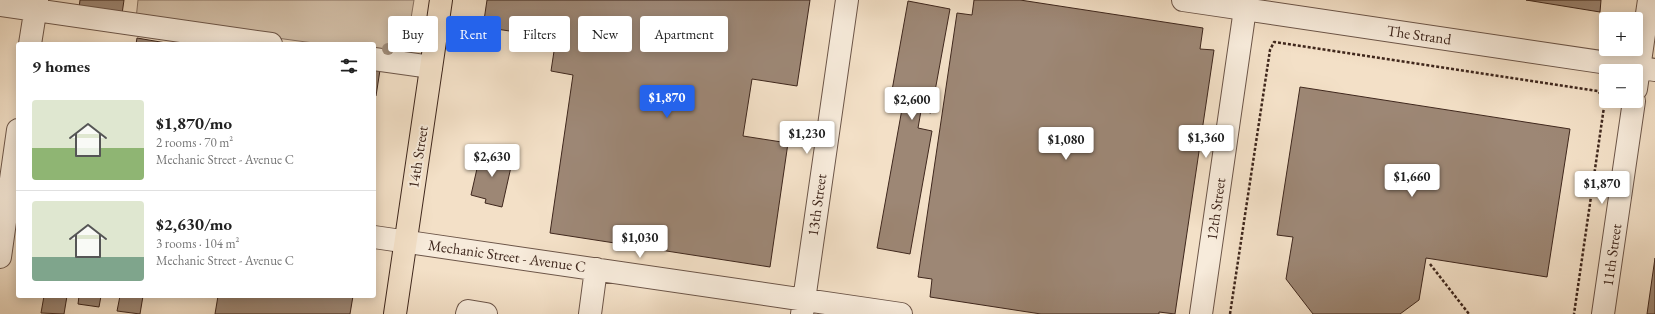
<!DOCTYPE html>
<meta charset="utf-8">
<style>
body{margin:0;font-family:"EB Garamond",serif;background:#f2f2f2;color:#222;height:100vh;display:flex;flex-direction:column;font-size:15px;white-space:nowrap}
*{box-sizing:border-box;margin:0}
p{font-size:13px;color:#767676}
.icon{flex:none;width:22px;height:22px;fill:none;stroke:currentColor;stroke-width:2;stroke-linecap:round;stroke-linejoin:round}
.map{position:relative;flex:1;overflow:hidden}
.sheet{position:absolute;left:16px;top:42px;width:360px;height:256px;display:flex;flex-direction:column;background:#fff;border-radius:4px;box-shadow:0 2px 10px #0003}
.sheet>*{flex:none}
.guide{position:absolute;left:388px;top:16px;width:380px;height:36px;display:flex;gap:8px}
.fabs{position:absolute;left:1599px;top:12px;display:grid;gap:8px}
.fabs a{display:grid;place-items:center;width:44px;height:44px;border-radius:4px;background:#fff;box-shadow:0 2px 10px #0003;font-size:20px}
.price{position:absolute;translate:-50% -34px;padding:0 9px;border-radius:4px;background:#fff;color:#222;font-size:13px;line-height:26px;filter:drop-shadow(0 1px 2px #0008)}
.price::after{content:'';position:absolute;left:50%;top:24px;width:12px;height:9px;margin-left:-6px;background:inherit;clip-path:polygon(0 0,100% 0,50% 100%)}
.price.current{background:#2563eb;color:#fff}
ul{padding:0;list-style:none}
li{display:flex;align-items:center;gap:12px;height:100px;padding:0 16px}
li+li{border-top:1px solid #e0e0e0}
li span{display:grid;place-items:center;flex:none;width:112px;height:80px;border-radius:4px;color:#555}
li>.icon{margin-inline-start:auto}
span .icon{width:48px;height:48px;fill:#fffc;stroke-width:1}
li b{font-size:17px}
h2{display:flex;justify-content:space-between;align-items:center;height:48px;padding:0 16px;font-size:17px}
.tag{padding:0 14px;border-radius:4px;background:#fff;box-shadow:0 2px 10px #0003;font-size:14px;line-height:36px}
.tag.current{background:#2563eb;color:#fff}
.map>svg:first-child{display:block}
</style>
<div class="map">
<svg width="1655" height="314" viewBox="0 0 1655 314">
<rect width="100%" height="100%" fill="#f3e0c7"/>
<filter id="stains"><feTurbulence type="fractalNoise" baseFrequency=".005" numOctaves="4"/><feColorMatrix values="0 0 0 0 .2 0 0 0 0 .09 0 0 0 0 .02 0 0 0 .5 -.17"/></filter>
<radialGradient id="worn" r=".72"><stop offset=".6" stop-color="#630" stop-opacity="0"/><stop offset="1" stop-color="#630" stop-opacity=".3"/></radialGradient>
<!-- green -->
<path fill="#d4c1aa" stroke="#8a7464" d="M 138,0 L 414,0 L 405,55 L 374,51 L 374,44 L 321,44 L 136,19 Z"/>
<!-- building -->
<path fill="#9d8775" stroke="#3f271d" d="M 80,0 L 124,0 L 122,14 L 79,8 Z
M 487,0 L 810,0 L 797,86 L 752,79 L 743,136 L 788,143 L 770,267 L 550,233 L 573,75 L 551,71 L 556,38 L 483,27 Z
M 974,0 L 1020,0 L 1203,28 L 1200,49 L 1214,50 L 1175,314 L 1159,312 L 1159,314 L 1041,314 L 930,297 L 932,279 L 918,277 L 957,13 L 972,15 Z
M 1526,0 L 1601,0 L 1600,12 Z
M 908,1 L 950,9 L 931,113 L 921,111 L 918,128 L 932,131 L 910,254 L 877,248 L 902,109 L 889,107 Z
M 137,38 L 172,44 L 136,44 Z
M 374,70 L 380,70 L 376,96 L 374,95 Z
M 1300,87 L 1570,129 L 1547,277 L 1426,258 L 1419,300 L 1400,314 L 1313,314 L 1286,279 L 1293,237 L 1277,235 Z
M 481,151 L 513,158 L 502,207 L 485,203 L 486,199 L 471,195 Z
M 1655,258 L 1655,314 L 1647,314 Z
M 44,296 L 67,296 L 64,314 L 41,313 Z
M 79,296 L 101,296 L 99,307 L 78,304 Z
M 120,296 L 143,296 L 140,314 L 117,311 Z
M 218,296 L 353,296 L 350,314 L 215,314 Z"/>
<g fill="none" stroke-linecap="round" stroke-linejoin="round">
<!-- minor casing -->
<g stroke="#6c5548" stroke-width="24">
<path id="minor" d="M 1183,0 L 1655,70
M 0,5 L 271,44
M 30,44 L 37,0
M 374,59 L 431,67
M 1636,89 L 1649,0
M 374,237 L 901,314
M 0,257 L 18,130
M 467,314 L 468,311 L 486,314
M 590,314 L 596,269
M 802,314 L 847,0
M 1201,314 L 1245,9
M 1603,314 L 1634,101"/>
</g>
<!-- major casing -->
<g stroke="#3f271d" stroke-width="24">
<path id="major" d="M 395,314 L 441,0"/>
</g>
<!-- path -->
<path stroke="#3f271d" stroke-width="2.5" stroke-dasharray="3 2" stroke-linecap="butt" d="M 1430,264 L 1469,314
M 1230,314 L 1270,50 L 1274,42 L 1598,91 L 1605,100 L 1574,314"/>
<!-- minor -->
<use href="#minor" stroke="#f7ebdb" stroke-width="22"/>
<!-- major -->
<use href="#major" stroke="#f3e0c7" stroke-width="22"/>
</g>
<!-- trees -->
<circle fill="#a4907d" cx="388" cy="49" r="6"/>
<g text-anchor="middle" stroke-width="4" stroke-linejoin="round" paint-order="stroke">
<!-- street labels -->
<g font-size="15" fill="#3f271d" stroke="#f7ebdb">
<text transform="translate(1419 35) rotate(8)" y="5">The Strand</text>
<text transform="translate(418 157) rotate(-81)" y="5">14th Street</text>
<text transform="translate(817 205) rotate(-82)" y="5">13th Street</text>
<text transform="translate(1216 209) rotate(-82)" y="5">12th Street</text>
<text transform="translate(1612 255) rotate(-82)" y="5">11th Street</text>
<text transform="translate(507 256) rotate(8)" y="5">Mechanic Street - Avenue C</text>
</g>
</g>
<rect width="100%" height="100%" filter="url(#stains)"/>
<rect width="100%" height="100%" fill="url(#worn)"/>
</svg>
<div class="fabs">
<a>+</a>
<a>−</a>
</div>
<b class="price current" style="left:667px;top:119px">$1,870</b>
<b class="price" style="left:912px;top:121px">$2,600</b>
<b class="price" style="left:807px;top:155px">$1,230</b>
<b class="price" style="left:1206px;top:159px">$1,360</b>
<b class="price" style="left:1066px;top:161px">$1,080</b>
<b class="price" style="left:492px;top:178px">$2,630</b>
<b class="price" style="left:1412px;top:198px">$1,660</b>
<b class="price" style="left:1602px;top:205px">$1,870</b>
<b class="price" style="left:640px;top:259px">$1,030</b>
<div class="guide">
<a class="tag">Buy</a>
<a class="tag current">Rent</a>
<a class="tag">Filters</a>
<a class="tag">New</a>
<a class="tag">Apartment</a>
</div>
<section class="sheet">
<h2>9 homes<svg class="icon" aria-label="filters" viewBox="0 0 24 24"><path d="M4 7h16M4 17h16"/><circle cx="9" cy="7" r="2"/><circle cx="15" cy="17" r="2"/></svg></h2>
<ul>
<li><span style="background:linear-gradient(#dfe7d0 60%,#8fb573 0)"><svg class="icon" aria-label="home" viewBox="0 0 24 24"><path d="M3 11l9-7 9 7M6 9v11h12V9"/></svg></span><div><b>$1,870/mo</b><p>2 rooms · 70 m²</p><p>Mechanic Street - Avenue C</p></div></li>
<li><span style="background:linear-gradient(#dfe7d0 70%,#7fa58c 0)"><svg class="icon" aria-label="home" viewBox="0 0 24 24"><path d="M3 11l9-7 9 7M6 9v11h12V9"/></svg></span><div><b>$2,630/mo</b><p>3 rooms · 104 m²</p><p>Mechanic Street - Avenue C</p></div></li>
</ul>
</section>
</div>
